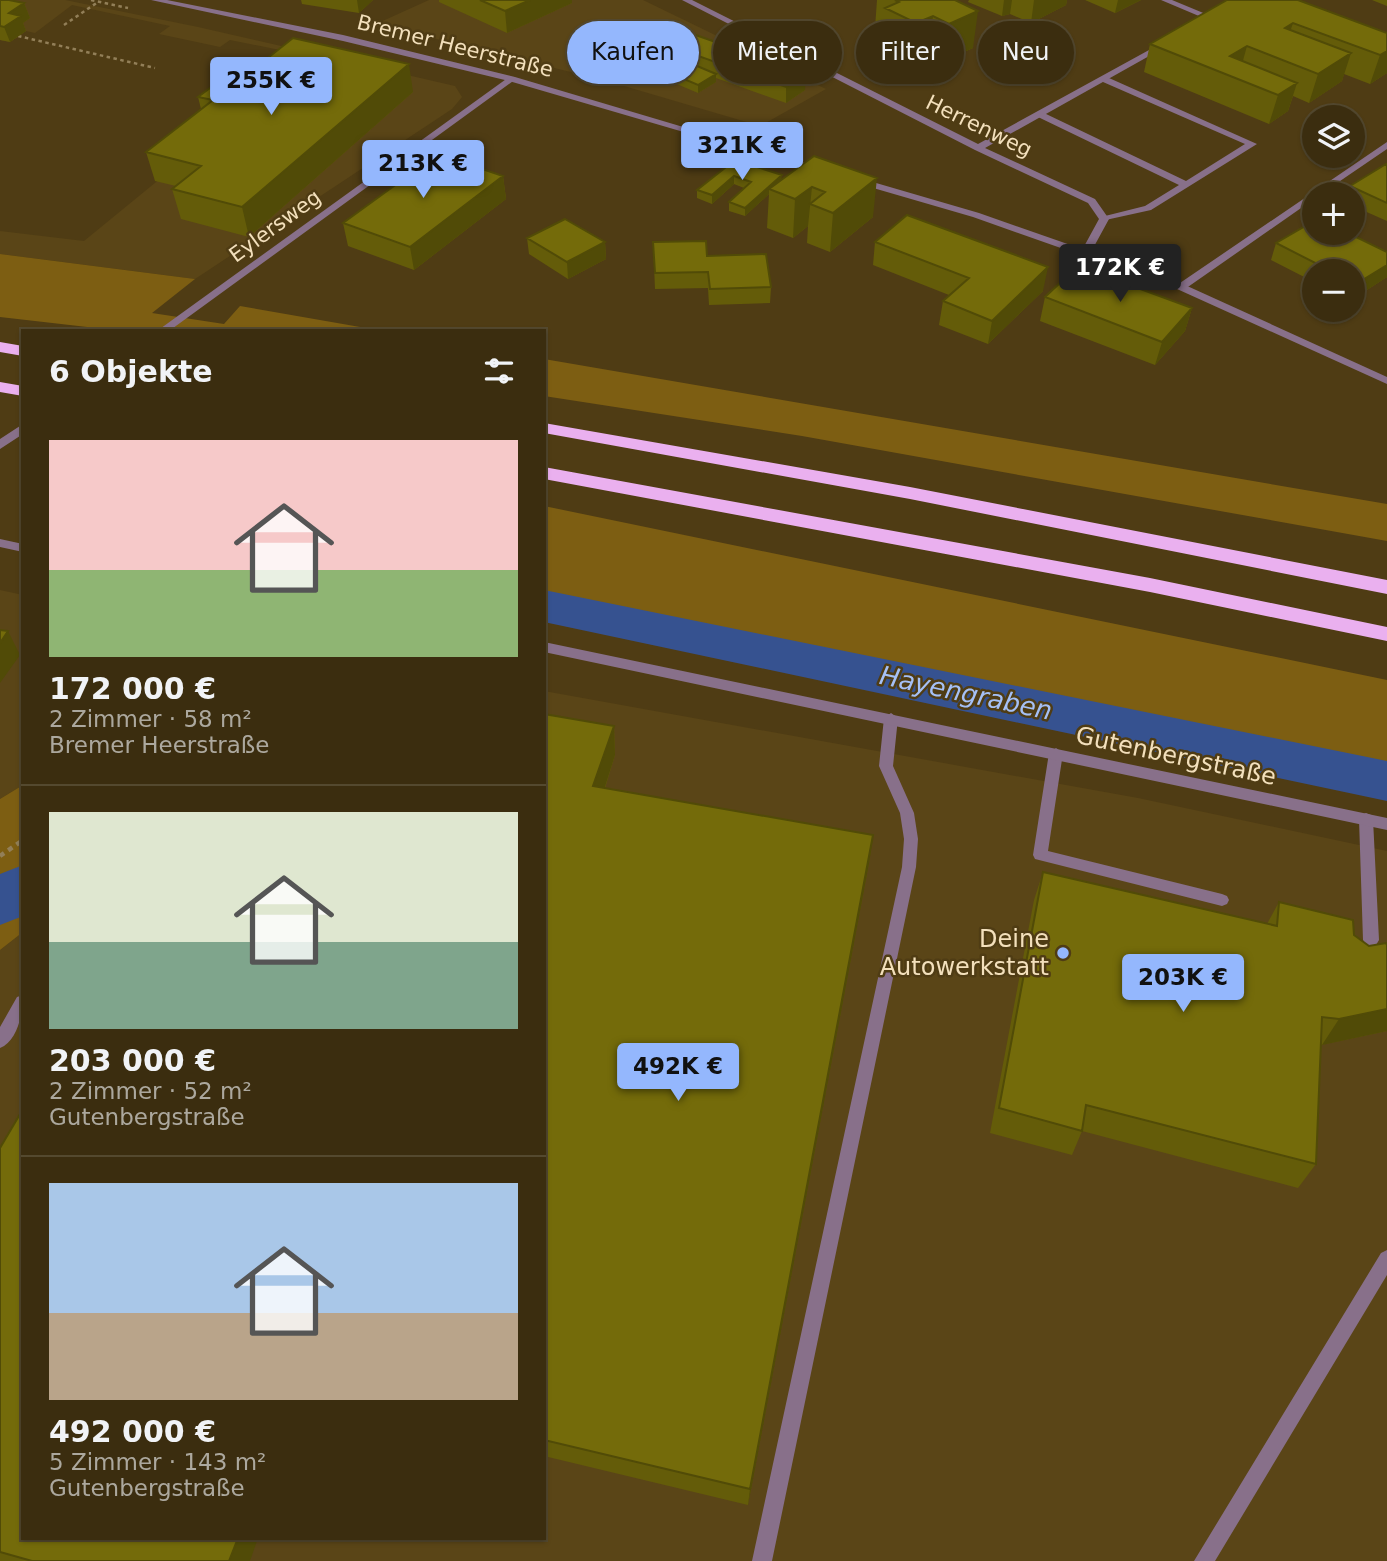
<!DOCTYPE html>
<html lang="de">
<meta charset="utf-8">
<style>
body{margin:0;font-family:"DejaVu Sans",sans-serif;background:#423518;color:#f1f3f6;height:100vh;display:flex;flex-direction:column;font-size:26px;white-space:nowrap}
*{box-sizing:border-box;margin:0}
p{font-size:23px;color:#aca89e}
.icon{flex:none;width:38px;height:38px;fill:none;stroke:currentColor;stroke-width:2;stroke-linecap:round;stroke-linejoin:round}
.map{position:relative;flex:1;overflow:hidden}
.details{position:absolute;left:21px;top:329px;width:525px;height:1211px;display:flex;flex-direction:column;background:#3b2d0f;border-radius:0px;box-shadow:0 2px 5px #0004,0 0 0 2px #54492f}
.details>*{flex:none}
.guide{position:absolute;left:567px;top:21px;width:665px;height:63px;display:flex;gap:14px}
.fabs{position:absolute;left:1302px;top:105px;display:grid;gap:14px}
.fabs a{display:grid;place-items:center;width:63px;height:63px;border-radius:50%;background:#3b2d0f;box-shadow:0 2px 5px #0004,0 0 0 2px #54492f;font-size:35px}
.price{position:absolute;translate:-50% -60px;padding:0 16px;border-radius:7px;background:#94b7fd;color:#111;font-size:23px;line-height:46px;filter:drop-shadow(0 2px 4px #0008)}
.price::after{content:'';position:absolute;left:50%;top:42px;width:21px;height:16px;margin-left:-10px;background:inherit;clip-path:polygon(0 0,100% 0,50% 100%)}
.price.current{background:#222;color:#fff}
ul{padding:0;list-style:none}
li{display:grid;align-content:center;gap:14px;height:371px;padding:0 28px}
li+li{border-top:2px solid #54492f}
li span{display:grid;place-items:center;height:217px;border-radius:0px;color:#555}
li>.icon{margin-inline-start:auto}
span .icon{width:126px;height:126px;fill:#fffc;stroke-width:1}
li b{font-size:30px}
h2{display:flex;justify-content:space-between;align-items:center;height:84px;padding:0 28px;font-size:30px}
.chip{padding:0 24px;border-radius:32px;background:#3b2d0f;box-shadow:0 2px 5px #0004,0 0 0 2px #54492f;font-size:24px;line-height:63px}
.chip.current{background:#94b7fd;color:#111}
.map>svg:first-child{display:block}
</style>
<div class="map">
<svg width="1387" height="1561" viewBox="0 0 1387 1561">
<rect width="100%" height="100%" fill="#4f3c14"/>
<!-- built -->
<path fill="#5a4517" d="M 0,0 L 65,0 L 198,27 L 455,86 L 462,97 L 452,109 L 195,279 L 0,254 L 0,231 L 84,241 L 310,56 L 230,40 L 220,47 L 159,34 L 170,26 L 72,5 L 35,33 L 26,31 L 10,42 L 0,40 Z
M 429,0 L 643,0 L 826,89 L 760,126 L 607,81 L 376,24 Z
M 0,590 L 23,595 L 23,785 L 0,799 Z
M 544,691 L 1138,798 L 1387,851 L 1387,1561 L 0,1561 L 0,950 L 23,932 L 23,1538 L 544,1538 Z"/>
<!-- green -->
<path fill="#7d5e12" d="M 0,254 L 195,279 L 152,313 L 224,324 L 240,306 L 383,331 L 122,331 L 0,317 Z
M 544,359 L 1387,504 L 1387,541 L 802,436 L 544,396 Z
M 544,506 L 1387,680 L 1387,774 L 544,596 Z
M 23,785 L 23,932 L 0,950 L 0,799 Z"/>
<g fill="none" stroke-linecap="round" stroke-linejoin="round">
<!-- canal -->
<path fill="#365290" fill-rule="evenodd" d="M 544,590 L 1387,761 L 1387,801 L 544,622 Z
M 23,865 L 23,916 L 0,925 L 0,874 Z"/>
<!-- path-far1 -->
<path stroke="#927f58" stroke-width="2.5" stroke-dasharray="3.5 3.5" stroke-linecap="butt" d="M 91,0 L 128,8
M 64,25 L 98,2
M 18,36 L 155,68"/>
<!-- path -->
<path stroke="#927f58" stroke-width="4.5" stroke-dasharray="5 5" stroke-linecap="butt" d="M 0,856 L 23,840"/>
<!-- service -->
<path fill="#88708a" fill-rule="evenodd" d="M 1103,78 L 1109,78 L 1257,144 L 1151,210 L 1101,221 L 1101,217 L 1145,206 L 1179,185 L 1038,117 L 1038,113 L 1044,113 L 1186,181 L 1245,144 L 1103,82 Z
M 891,713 L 898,718 L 893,766 L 914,813 L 918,839 L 916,867 L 772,1561 L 752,1561 L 902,867 L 904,839 L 900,813 L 879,766 L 884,718 Z
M 1056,748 L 1063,753 L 1048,851 L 1222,894 L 1227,896 L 1229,900 L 1227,904 L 1222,906 L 1035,859 L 1033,855 L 1049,753 Z
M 1366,813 L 1371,815 L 1373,819 L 1379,940 L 1376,945 L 1371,946 L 1366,945 L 1363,940 L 1359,819 L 1361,815 Z
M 23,995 C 23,1012 18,1041 0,1048 L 0,1027 L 17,997 Z
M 1387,1250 L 1387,1275 L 1215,1561 L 1194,1561 L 1381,1253 Z"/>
<!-- minor -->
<path fill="#88708a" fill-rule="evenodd" d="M 682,0 L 692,0 L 978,144 L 1160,44 L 1167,46 L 985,148 L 1095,199 L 1109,219 L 1091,252 L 1086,255 L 1081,252 L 1099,219 L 1088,203 L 975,150 Z
M 1161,0 L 1172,0 L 1213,17 L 1206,19 Z
M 509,77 L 516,79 L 169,331 L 157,331 Z
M 1387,142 L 1387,149 L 1321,194 L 1314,194 L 1314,199 L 1185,289 L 1177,289 L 1177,285 Z
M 23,424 L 23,434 L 0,449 L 0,439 Z
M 0,539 L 23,544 L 23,552 L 0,547 Z
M 544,642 L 1387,818 L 1387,830 L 544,652 Z"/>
<!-- tertiary -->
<path fill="#88708a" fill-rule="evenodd" d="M 151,0 L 167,0 L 343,35 L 515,77 L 825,169 L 817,171 L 509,81 L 343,41 Z
M 859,178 L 979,213 L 1185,285 L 1387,377 L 1387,384 L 1177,289 L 973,217 L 856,183 L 854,181 Z"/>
<!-- motorway -->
<path fill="#eab0ef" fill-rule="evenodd" d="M 0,342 L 23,346 L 23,356 L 0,352 Z
M 0,382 L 23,386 L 23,396 L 0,392 Z
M 544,423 L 910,487 L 1387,580 L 1387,594 L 910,499 L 544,433 Z
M 544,467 L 1150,578 L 1387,627 L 1387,641 L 1150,592 L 544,479 Z"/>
</g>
<!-- wall -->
<path fill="#645c09" d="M 0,0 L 24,3 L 30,18 L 23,23 L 26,31 L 10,42 L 0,40 Z
M 301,0 L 373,0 L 359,13 L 302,4 Z
M 439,0 L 572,0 L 572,3 L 507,33 L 439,2 Z
M 877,0 L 955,0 L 973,48 L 944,61 L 928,53 L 911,60 L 882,45 L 883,32 L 875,28 Z
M 969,0 L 1067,0 L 1066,5 L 1031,23 L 1010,14 L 1002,16 L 968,2 Z
M 1085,0 L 1141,0 L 1115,13 Z
M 1227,0 L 1387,33 L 1387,73 L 1370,84 L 1344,74 L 1342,81 L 1309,103 L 1293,96 L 1288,111 L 1269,124 L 1144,72 L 1150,44 Z
M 1372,0 L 1387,0 L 1387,6 Z
M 653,40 L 805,90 L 786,103 L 716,78 L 716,82 L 698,93 L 672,82 L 672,74 L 685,66 L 654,55 Z
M 413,92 L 249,237 L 181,219 L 172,189 L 176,186 L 155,181 L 146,152 L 201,109 L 198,97 Z
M 814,156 L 873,217 L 830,252 L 807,243 L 808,226 L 793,238 L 767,228 L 769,194 L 745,216 L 729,211 L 729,202 L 744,188 L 734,184 L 712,204 L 697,198 L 697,190 L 735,160 L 781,180 Z
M 1387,164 L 1387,221 L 1353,206 L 1353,194 L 1347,194 L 1350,186 Z
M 503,176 L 506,199 L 414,270 L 348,246 L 343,223 Z
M 527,238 L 605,242 L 606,259 L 568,279 L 529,254 Z
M 653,242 L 707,256 L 771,287 L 770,303 L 709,305 L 708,288 L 655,289 Z
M 875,242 L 1043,291 L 988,344 L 939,325 L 943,301 L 949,295 L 873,265 Z
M 1276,243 L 1387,252 L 1387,277 L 1353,299 L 1353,271 L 1314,271 L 1314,282 L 1271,260 Z
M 1045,297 L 1192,308 L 1185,331 L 1155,365 L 1040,321 Z
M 544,714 L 614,726 L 615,755 L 605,788 L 873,835 L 869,863 L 748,1505 L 544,1456 Z
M 1043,872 L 1267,924 L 1279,902 L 1354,935 L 1387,1031 L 1321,1045 L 1316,1164 L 1298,1188 L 1082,1131 L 1072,1155 L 990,1133 L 1034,900 Z
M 0,1148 L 250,1561 L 0,1561 Z"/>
<!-- shaded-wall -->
<path fill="#514b07" d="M 357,0 L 373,0 L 359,13 Z
M 530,0 L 572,0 L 572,3 L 507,33 L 505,11 Z
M 1004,0 L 1012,0 L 1010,14 L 1002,16 Z
M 1034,0 L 1067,0 L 1066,5 L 1031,23 Z
M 1118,0 L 1141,0 L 1115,13 Z
M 24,3 L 30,18 L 23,23 L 26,31 L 10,42 L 4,27 L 9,13 Z
M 978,11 L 973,48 L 944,61 L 949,24 Z
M 933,16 L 928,53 L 911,60 L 916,23 Z
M 1293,23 L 1284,50 L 1285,28 Z
M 1247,46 L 1239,75 L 1230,56 Z
M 1387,51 L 1387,73 L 1370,84 L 1380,55 Z
M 1351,53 L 1342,81 L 1309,103 L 1318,74 Z
M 409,64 L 413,92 L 249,237 L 242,207 Z
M 716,74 L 716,82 L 698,93 L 698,85 Z
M 806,74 L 805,90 L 786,103 L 786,87 Z
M 1297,83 L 1288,111 L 1269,124 L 1278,95 Z
M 782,175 L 781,183 L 769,189 L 769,194 L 745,216 L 745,208 Z
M 503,176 L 506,199 L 414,270 L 410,247 Z
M 734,176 L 734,184 L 712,204 L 712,195 Z
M 877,178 L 873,217 L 830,252 L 833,213 Z
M 812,187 L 808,226 L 793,238 L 795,199 Z
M 605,242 L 606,259 L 568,279 L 567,262 Z
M 1387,265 L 1387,277 L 1353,299 L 1353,293 L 1356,284 Z
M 1048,267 L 1043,291 L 988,344 L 992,321 Z
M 1192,308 L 1185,331 L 1155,365 L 1162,342 Z
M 8,631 L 20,655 L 0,683 L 0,643 Z
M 614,726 L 615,755 L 596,815 L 593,786 Z
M 873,835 L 869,863 L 748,1505 L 750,1489 Z
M 1387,1009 L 1387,1031 L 1322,1045 L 1339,1019 Z
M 238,1538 L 258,1538 L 250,1561 L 229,1561 Z"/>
<!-- building -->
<path fill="#746b0a" stroke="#514b07" stroke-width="2" d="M 0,0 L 9,0 L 24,3 L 9,13 L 21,16 L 4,27 L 0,26 Z
M 480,0 L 530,0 L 505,11 Z
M 895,0 L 955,0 L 978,11 L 949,24 L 933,16 L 916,23 L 885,8 L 899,2 Z
M 1227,0 L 1298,0 L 1387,33 L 1387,51 L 1380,55 L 1293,23 L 1285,28 L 1351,53 L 1318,74 L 1247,46 L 1230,56 L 1297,83 L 1278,95 L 1150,44 Z
M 673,27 L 806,74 L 786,87 L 653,40 Z
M 293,38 L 409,64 L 242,207 L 172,189 L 201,166 L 146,152 L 213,100 L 198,97 L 250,58 L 264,61 Z
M 690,63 L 716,74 L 698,85 L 672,74 Z
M 438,154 L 503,176 L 410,247 L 343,223 Z
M 814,156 L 877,178 L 833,213 L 810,204 L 825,192 L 812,187 L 795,199 L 769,189 Z
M 735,160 L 782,175 L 745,208 L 729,202 L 751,182 L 734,176 L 712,195 L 697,190 Z
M 1386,164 L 1387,164 L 1387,203 L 1350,186 Z
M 907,215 L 1048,267 L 992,321 L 943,301 L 969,278 L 875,242 Z
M 565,219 L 605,242 L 567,262 L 527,238 Z
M 1314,221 L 1314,233 L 1348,233 L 1387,252 L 1387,265 L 1356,284 L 1353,282 L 1353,271 L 1331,271 L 1276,243 Z
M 706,241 L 707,256 L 766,254 L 771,287 L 710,289 L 708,272 L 655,273 L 653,242 Z
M 1078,266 L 1192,308 L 1162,342 L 1045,297 Z
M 0,630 L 8,631 L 0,643 Z
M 544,714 L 614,726 L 593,786 L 873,835 L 750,1489 L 544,1440 Z
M 1043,872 L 1277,926 L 1279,902 L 1353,920 L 1354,935 L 1369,946 L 1386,943 L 1387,945 L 1387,1009 L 1339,1019 L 1322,1017 L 1316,1164 L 1086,1105 L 1082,1131 L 999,1108 Z
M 23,1109 L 23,1538 L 238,1538 L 229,1561 L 32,1561 L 0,1552 L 0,1148 Z"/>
<!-- markers -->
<circle fill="#94b7fd" stroke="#4f3c14" stroke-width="2.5" cx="1063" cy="953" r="7"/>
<g text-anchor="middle" stroke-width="5" stroke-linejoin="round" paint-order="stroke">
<!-- far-street labels -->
<g font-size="21" fill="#f3e0bc" stroke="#4f3c14">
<text transform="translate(455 46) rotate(14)" y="7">Bremer Heerstraße</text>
<text transform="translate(979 126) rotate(26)" y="7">Herrenweg</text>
<text transform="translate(275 226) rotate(-36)" y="7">Eylersweg</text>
</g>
<!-- street labels -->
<g font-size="24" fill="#f3e0bc" stroke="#4f3c14">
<text transform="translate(1176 756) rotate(12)" y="8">Gutenbergstraße</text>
</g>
<!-- poi labels -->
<g font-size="24" fill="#f3e0bc" stroke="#4f3c14" text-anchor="end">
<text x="1049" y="947">Deine<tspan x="1049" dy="28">Autowerkstatt</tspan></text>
</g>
<!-- water labels -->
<g font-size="26" font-style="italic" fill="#a5c0f6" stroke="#4f3c14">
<text transform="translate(966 693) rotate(12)" y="9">Hayengraben</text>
</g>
</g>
</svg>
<div class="fabs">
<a><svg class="icon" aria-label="layers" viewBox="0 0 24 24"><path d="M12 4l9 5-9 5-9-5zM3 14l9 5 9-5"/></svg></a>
<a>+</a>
<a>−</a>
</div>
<b class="price" style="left:271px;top:117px">255K €</b>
<b class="price" style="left:742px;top:182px">321K €</b>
<b class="price" style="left:423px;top:200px">213K €</b>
<b class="price current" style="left:1120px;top:304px">172K €</b>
<b class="price" style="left:1183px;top:1014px">203K €</b>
<b class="price" style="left:678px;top:1103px">492K €</b>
<div class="guide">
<a class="chip current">Kaufen</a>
<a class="chip">Mieten</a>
<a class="chip">Filter</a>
<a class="chip">Neu</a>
</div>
<section class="details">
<h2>6 Objekte<svg class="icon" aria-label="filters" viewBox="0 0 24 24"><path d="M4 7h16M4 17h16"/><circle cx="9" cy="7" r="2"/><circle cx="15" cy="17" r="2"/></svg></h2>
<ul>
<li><span style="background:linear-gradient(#f6c9c9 60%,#8fb573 0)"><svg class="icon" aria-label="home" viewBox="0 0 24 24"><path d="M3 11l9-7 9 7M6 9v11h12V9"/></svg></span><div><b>172 000 €</b><p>2 Zimmer · 58 m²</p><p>Bremer Heerstraße</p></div></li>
<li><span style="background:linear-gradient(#dfe7d0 60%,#7fa58c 0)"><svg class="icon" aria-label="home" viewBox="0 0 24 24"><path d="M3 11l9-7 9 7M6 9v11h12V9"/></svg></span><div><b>203 000 €</b><p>2 Zimmer · 52 m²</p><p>Gutenbergstraße</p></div></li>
<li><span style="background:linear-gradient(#a9c7e8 60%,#b9a48a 0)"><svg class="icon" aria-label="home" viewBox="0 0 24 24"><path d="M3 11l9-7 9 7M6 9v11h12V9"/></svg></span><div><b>492 000 €</b><p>5 Zimmer · 143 m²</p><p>Gutenbergstraße</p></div></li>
</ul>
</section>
</div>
